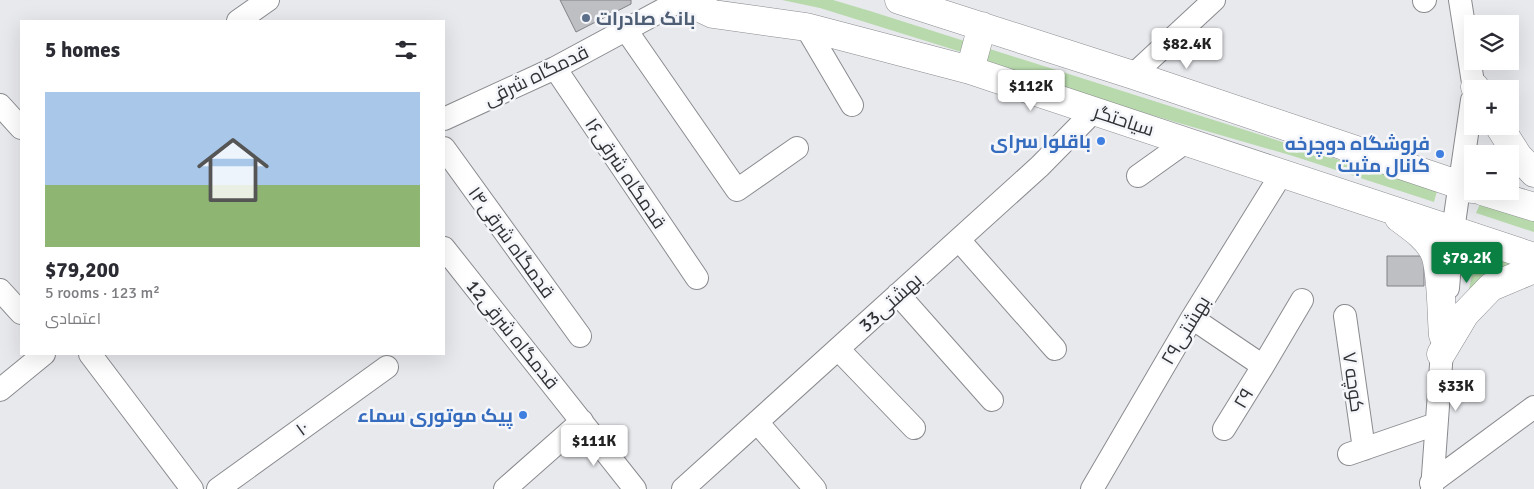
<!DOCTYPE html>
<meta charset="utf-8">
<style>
body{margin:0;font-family:Signika,Cairo,sans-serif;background:#f2f2f3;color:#2b2b33;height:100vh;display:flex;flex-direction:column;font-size:19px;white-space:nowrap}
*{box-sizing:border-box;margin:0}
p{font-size:16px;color:#7c7c81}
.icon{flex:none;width:28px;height:28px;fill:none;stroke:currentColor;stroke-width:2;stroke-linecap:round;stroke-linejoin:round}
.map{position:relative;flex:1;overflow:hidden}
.details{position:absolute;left:20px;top:20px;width:425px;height:335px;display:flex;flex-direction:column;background:#fff;border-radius:0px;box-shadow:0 5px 20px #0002}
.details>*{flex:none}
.controls{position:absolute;left:1464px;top:15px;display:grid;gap:10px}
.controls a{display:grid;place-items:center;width:55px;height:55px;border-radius:0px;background:#fff;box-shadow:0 5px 20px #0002;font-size:25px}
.price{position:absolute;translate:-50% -42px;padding:0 11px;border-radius:5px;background:#fff;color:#222;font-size:16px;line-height:32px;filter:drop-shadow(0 1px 2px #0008)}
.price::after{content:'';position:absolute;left:50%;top:30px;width:15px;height:11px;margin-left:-8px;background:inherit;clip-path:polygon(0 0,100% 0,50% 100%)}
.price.selected{background:#0b8043;color:#fff}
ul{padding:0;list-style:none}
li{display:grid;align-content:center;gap:10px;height:265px;padding:0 25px}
li span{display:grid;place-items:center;height:155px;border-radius:0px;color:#555}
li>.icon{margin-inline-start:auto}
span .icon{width:90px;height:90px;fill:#fffc;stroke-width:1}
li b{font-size:21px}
h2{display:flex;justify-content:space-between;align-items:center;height:60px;padding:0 25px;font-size:21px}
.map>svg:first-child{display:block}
</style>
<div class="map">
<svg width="1534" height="489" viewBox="0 0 1534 489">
<rect width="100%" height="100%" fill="#e8e9ed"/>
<!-- green -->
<path fill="#b7d9ab" d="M 782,0 L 833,0 L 870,11 L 1437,191 L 1434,202 L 1293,156 L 1096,99 L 971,55 L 820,8 Z
M 1480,204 L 1534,221 L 1534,232 L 1476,213 Z
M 1477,253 L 1514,263 L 1469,289 Z"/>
<!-- building -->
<path fill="#bebfc3" stroke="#818286" d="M 560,0 L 631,0 L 631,4 L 576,32 Z
M 1387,256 L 1424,256 L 1424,286 L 1387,286 Z"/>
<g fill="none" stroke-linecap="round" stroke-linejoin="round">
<!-- minor casing -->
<g stroke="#8a8b8f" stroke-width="24">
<path id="minor" d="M 1460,0 L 1474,89
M 1424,1 L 1425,0
M 238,21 L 268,0
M 806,27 L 852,105
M 626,30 L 737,190 L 797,148
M 555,68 L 697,278
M 1133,75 L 1214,0
M 0,105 L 21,128
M 444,119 L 555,68 L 681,0
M 444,148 L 580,336
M 1138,176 L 1187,141
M 959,240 L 1055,349
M 444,248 L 635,489
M 1448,288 L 1453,230 L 1472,100
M 0,290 L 21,313
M 898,294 L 992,400
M 1345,316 L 1364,449
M 1192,318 L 1263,366 L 1302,300
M 838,349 L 914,428
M 90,354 L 192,489
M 0,390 L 44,354
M 757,422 L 815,489
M 1224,429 L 1263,366
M 1349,454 L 1436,424
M 1431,483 L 1534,407
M 218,489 L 387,367
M 505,489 L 582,421
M 683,489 L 1040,166 L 1094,111
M 1092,489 L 1192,318 L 1282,173
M 1432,489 L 1443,337"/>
</g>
<!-- major casing -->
<g stroke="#8a8b8f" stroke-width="29">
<path id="major" d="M 683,0 L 713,14 L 806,27 L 970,70 L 1534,257
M 899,0 L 1133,75 L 1472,189
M 970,70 L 982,26
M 1475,87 L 1476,89
M 1499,126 L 1518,156 L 1534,173
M 1482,191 L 1534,207
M 1399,218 C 1411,227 1425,236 1433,250 C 1442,265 1441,315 1443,335
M 1441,354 L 1465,314 L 1491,287 L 1534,269"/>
</g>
<!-- minor -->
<use href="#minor" stroke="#fff" stroke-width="22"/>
<!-- major -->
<use href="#major" stroke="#fff" stroke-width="28"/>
</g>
<!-- markers -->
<circle fill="#5c6f8a" stroke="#f5f6fa" stroke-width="2" cx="586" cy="18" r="5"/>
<g fill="#3f7fe0" stroke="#f5f6fa" stroke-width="2">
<circle cx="1101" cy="141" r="5"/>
<circle cx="1440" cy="154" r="5"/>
<circle cx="523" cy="415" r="5"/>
</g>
<g text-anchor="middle" stroke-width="5" stroke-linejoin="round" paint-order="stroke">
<!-- service labels -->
<g font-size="19" font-weight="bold" fill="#4e5e75" stroke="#f5f6fa" text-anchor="start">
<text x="596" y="25">بانک صادرات</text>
</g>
<!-- street labels -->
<g font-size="19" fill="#313233" stroke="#f5f6fa">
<text transform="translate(536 75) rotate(-26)" y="7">قدمگاه شرقی</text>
<text transform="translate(1124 120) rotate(18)" y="7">سیاحتگر</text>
<text transform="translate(626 173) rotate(56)" y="7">قدمگاه شرقی۱۶</text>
<text transform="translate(512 242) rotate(54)" y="7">قدمگاه شرقی۱۴</text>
<text transform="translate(890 302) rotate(-42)" y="7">33بهشتی</text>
<text transform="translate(1185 330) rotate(-59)" y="7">۲۹بهشتی</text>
<text transform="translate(513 334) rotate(51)" y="7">12قدمگاه شرقی</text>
<text transform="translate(1354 382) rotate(82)" y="7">کوچه ۷</text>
<text transform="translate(1243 398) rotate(-59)" y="7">۲۹</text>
<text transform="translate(302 428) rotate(-36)" y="7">۱۰</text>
</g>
<!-- shop labels -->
<g font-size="19" font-weight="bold" fill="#366cbe" stroke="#f5f6fa" text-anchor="end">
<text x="1091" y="148">باقلوا سرای</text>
<text x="1430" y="150">فروشگاه دوچرخه<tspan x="1430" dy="22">کانال مثبت</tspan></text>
<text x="513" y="422">پیک موتوری سماء</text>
</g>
</g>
</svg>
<div class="controls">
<a><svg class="icon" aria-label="layers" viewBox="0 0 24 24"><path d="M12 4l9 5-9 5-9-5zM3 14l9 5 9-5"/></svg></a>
<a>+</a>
<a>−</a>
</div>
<b class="price" style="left:1187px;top:70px">$82.4K</b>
<b class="price" style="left:1031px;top:112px">$112K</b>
<b class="price selected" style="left:1467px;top:284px">$79.2K</b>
<b class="price" style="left:1456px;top:412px">$33K</b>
<b class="price" style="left:594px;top:467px">$111K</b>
<section class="details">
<h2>5 homes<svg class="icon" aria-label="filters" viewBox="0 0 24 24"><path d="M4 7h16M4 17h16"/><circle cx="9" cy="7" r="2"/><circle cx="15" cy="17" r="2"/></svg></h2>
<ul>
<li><span style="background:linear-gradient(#a9c7e8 60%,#8fb573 0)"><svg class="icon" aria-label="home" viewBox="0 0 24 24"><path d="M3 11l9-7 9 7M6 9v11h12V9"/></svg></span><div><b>$79,200</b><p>5 rooms · 123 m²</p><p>اعتمادی</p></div></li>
</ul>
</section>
</div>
